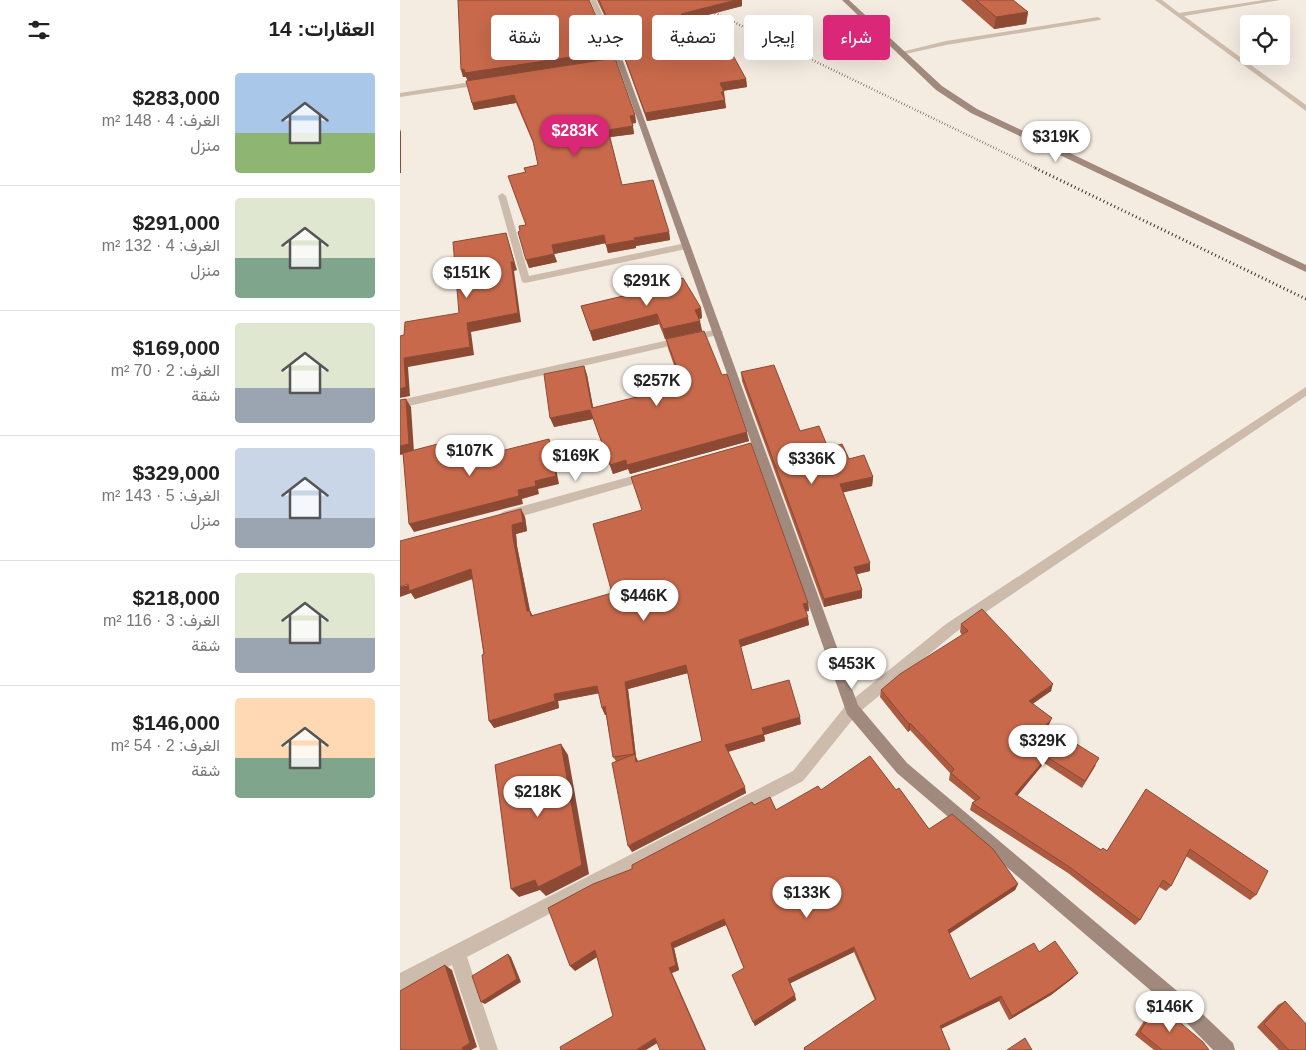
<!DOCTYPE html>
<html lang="ar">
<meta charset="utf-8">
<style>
body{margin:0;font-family:Helvetica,Vazirmatn,sans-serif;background:#f6f6f6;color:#222;direction:rtl;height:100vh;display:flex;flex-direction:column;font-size:19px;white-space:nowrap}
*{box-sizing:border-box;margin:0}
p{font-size:16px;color:#767676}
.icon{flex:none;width:28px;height:28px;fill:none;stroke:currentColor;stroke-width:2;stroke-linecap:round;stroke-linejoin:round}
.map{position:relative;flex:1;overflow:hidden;direction:ltr}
.drawer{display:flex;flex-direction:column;background:#fff;width:400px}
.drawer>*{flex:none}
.hud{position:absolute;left:15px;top:15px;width:475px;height:45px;direction:rtl;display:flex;gap:10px}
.controls{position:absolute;left:840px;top:15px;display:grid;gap:10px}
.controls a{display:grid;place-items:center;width:50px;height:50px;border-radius:5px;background:#fff;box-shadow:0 5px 20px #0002;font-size:25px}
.price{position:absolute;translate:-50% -42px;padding:0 11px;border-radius:18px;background:#fff;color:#222;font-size:16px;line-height:32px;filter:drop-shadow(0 1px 2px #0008)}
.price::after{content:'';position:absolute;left:50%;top:30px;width:15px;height:11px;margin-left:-8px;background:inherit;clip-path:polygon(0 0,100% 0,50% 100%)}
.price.selected{background:#db2777;color:#fff}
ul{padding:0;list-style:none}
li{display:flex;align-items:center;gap:15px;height:125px;padding:0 25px}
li+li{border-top:1px solid #e0e0e0}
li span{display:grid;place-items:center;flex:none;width:140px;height:100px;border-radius:5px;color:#555}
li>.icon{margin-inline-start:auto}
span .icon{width:60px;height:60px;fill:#fffc;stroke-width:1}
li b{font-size:21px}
h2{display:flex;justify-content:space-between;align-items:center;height:60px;padding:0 25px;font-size:21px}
.pill{padding:0 18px;border-radius:5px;background:#fff;box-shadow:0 5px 20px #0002;font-size:18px;line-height:45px}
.pill.selected{background:#db2777;color:#fff}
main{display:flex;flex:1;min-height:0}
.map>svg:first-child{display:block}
</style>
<main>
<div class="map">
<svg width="906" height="1050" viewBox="0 0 906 1050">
<rect width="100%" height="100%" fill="#f4ebe1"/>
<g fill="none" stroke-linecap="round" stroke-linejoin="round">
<!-- street -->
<path fill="#cdbbac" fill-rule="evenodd" d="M 190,0 L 196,0 L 223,61 L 222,63 L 205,66 L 201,64 L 215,60 Z
M 755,0 L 762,0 L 779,13 L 864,0 L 880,0 L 784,16 L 906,105 L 906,111 Z
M 698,17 L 701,19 L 700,20 L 546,45 L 501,55 L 497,53 L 546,41 Z
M 84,80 L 87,80 L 87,84 L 0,97 L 0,93 Z
M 102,193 L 106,196 L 129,276 L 286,243 L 291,246 L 286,249 L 125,283 L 122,282 L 98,196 Z
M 318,329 L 323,332 L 322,334 L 0,408 L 0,400 Z
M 906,387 L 906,396 L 556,632 L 457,714 L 403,781 L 67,957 L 98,1050 L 80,1050 L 52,965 L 0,992 L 0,973 L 393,771 L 447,704 L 546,624 Z
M 247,472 L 253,476 L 251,479 L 105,521 L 101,519 L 99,516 L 101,513 L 105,511 Z"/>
<!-- secondary -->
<path fill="#a18a7d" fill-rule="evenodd" d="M 442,0 L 449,0 L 542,86 L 577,109 L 906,265 L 906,272 L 571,113 L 536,90 Z
M 216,59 L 223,61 L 458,705 L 507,763 L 789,1001 L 833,1043 L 835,1050 L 813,1050 L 777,1013 L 497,773 L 447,714 Z"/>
<!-- rail-far1 -->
<path stroke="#3b302b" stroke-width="2.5" stroke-dasharray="0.5 2.5" stroke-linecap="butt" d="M 288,0 L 638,169"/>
<!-- rail -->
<path stroke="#3b302b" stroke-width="3" stroke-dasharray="1 3" stroke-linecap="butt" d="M 635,168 L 906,299"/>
</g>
<!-- wall -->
<path fill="#ac5a40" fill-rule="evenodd" d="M 58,0 L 212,59 L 235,115 L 236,123 L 232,123 L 234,134 L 210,137 L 222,185 L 269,232 L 270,240 L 236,246 L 236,248 L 208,253 L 206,243 L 154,254 L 157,262 L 129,268 L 120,231 L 125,225 L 125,172 L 124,168 L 138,165 L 134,145 L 116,103 L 74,110 L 72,103 L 68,81 L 66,77 L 63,77 Z
M 197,0 L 342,0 L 342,6 L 291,19 L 311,30 L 312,32 L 346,79 L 347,87 L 323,91 L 326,108 L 247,121 L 225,60 Z
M 561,0 L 613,0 L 628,12 L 626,24 L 594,29 Z
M 255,285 L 301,308 L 302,318 L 299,319 L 302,331 L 265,339 L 259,324 L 193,341 L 181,306 L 256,288 Z
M 266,339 L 322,375 L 349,441 L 230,474 L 228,469 L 213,474 L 193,419 L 154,427 L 184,366 L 187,375 L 193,408 L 253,393 L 281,385 L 268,348 Z
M 341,372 L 400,431 L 449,459 L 473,477 L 472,486 L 443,492 L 470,571 L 457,574 L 462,590 L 462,598 L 424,607 L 342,381 Z
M 121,509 L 125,517 L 127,531 L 116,534 L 117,546 L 130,611 L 132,615 L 408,603 L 409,611 L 406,611 L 409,625 L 341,647 L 352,690 L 401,724 L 364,735 L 365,741 L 328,752 L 346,793 L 232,852 L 216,761 L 213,757 L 206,715 L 205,715 L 202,708 L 199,693 L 158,701 L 159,708 L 94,728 L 73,579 L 15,599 L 11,593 ZM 288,673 L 302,741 L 238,762 L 236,757 L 228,689 Z
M 561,624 L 651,691 L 633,703 L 649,725 L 648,727 L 696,765 L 682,788 L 644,763 L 617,796 L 701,850 L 707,851 L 746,789 L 856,895 L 850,900 L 786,856 L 771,886 L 766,891 L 759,887 L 740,920 L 735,925 L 668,873 L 570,810 L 572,803 L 575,801 L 549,780 L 550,773 L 510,730 L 508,732 L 480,697 L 481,690 L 562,635 L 560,632 Z
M 421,790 L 496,790 L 529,829 L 618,884 L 615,890 L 549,933 L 570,979 L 639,952 L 673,978 L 651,995 L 609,1020 L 599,1001 L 541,1029 L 550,1050 L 404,1050 L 404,1048 L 475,1000 L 454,952 L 390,983 L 396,1000 L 355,1026 L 344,968 L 326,925 L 274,948 L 279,970 L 272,973 L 257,1043 L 213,1016 L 197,957 L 175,971 L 232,869 L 354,805 L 376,810 Z
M 885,1001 L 906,1050 L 879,1050 L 857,1027 L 878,1005 Z
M 757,1003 L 809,1050 L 754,1050 L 735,1035 L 753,1007 Z"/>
<!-- shaded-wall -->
<path fill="#8c4a34" d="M 336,0 L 342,0 L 342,6 L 282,22 L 281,14 Z
M 628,12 L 626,24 L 594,29 L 596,17 Z
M 211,51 L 212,59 L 68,81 L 66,77 L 63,77 L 61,70 Z
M 346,79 L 347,87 L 321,91 L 320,83 Z
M 321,92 L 324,92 L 325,99 L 322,100 Z
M 114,95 L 116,103 L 74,110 L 72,103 Z
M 325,100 L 326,108 L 247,121 L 245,113 Z
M 235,115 L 236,123 L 231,124 L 230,116 Z
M 233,126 L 234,134 L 210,137 L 208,130 Z
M 0,129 L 1,132 L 1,173 L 0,173 Z
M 269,232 L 270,240 L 236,246 L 236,248 L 208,253 L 206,245 L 234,238 Z
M 106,233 L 117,270 L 114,271 L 121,322 L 71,332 L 74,355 L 8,367 L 10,396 L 0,398 L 0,389 L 4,358 L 67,323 Z
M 204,235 L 206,243 L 154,254 L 152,245 Z
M 154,254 L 157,262 L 129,268 L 126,260 Z
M 301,308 L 302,318 L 297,320 L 295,310 Z
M 257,314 L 259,324 L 193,341 L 190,331 Z
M 300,321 L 302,331 L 265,339 L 263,329 Z
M 184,366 L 187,375 L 195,417 L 192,408 Z
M 6,399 L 11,407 L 14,452 L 0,455 L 0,446 Z
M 190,410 L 193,419 L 154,427 L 150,418 Z
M 347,432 L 349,441 L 230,474 L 227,465 Z
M 57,439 L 62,447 L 65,469 L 61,461 Z
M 149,439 L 152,448 L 159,484 L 138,489 L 139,494 L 122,499 L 123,504 L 14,532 L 9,524 L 135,481 Z
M 226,460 L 228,469 L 213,474 L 210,465 Z
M 473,477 L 472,486 L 441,493 L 440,484 Z
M 121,509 L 125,517 L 127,531 L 116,534 L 117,546 L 130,611 L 134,618 L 135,624 L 127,611 L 113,538 L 112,525 Z
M 470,563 L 470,571 L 454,575 L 454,567 Z
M 71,569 L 76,577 L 15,599 L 11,593 L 0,597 L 0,587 Z
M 462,590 L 462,598 L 424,607 L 424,599 Z
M 408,603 L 409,611 L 404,612 L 403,604 Z
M 408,617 L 409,625 L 340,647 L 339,640 Z
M 286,665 L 288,673 L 228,689 L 236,757 L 238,761 L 239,769 L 234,754 L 225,682 Z
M 653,684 L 651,691 L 627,708 L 629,701 Z
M 197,686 L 201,693 L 158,701 L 159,708 L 94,728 L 89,721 L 154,694 Z
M 205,706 L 208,714 L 205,715 L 202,708 Z
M 400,717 L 401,724 L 364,735 L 365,741 L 327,752 L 325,745 L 362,728 Z
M 652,718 L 649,725 L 643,733 L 646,725 Z
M 510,723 L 510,730 L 508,732 L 509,724 Z
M 161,744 L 168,755 L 189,874 L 146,896 L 140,890 L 119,897 L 111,889 Z
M 647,757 L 644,763 L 613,801 L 615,794 Z
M 345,787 L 346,793 L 232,852 L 228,846 Z
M 618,884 L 615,890 L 546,936 L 548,930 Z
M 324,919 L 326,925 L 274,948 L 279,970 L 272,973 L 306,1050 L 305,1050 L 269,968 L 271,943 Z
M 454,947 L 454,952 L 389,984 L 388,979 Z
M 195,950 L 200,955 L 175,971 L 170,966 Z
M 108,954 L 111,957 L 121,982 L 85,1004 L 81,1002 Z
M 45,965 L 52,970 L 77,1047 L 71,1050 L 63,1050 Z
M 678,973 L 673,978 L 651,995 L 609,1020 L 612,1016 Z
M 395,995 L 396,1000 L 355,1026 L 353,1022 Z
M 601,996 L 599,1001 L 538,1030 L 540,1026 Z
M 255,1038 L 259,1042 L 246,1050 L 236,1050 Z"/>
<!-- building -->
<path fill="#c8694b" stroke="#8c4a34" d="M 58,0 L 189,0 L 211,51 L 65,73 L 64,69 L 61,70 Z
M 199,0 L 336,0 L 281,14 L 311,30 L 308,30 L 324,39 L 346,79 L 320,83 L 324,92 L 321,92 L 325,100 L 245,113 L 223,53 Z
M 576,0 L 613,0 L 628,12 L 596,17 Z
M 215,58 L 235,115 L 230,116 L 233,126 L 208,130 L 222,185 L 253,180 L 269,232 L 234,238 L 235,240 L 206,245 L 204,235 L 152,245 L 154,254 L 126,260 L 118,232 L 120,231 L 119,226 L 126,225 L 108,176 L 126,172 L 124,168 L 138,165 L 133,141 L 114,95 L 72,103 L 66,81 Z
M 106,233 L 114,262 L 111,262 L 118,313 L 67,323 L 70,347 L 4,358 L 6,387 L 0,389 L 0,336 L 4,335 L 5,322 L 59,313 L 53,242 Z
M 283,278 L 301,308 L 295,310 L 300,321 L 263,329 L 257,314 L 190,331 L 181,306 L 257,288 L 255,285 Z
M 304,331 L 322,375 L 327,374 L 347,432 L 227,465 L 226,460 L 210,465 L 190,410 L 150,418 L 144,374 L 184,366 L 192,408 L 253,393 L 283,384 L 266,339 Z
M 374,365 L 400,431 L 419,426 L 428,448 L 442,444 L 449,459 L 464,455 L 473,477 L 440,484 L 470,563 L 454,567 L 462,590 L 424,599 L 341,372 Z
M 6,399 L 9,444 L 0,446 L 0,400 Z
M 57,439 L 61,461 L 149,439 L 156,476 L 135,481 L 136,486 L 118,490 L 119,496 L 9,524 L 3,453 Z
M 351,443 L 408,603 L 403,604 L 408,617 L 339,640 L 352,690 L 389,680 L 400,717 L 362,728 L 364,734 L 325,745 L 345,787 L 228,846 L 212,763 L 235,754 L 236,762 L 302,741 L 286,665 L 225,682 L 234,754 L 213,757 L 205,706 L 202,708 L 197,686 L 154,694 L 155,701 L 89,721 L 82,655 L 84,654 L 71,569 L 9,591 L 8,584 L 0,587 L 0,541 L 121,509 L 123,522 L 112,525 L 113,538 L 127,611 L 130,611 L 131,616 L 212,593 L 193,524 L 242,510 L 231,477 Z
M 582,609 L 653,684 L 629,701 L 652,718 L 646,725 L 699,758 L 685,781 L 647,757 L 615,794 L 701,850 L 703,848 L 707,851 L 746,789 L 868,871 L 856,895 L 790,849 L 771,886 L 763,880 L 740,920 L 671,868 L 572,803 L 580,798 L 551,773 L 554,769 L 510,723 L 509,724 L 481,690 L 500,674 L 568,631 L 561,624 Z
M 161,744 L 182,865 L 138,887 L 135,880 L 111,889 L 95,765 Z
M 470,756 L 496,790 L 499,788 L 529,829 L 552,814 L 593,849 L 618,884 L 548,930 L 570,979 L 634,943 L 639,952 L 655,941 L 678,973 L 654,991 L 612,1016 L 601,996 L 540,1026 L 550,1050 L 405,1050 L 404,1048 L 476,999 L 454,947 L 388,979 L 395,995 L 353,1022 L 332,975 L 344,968 L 324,919 L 271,943 L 276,965 L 269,968 L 305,1050 L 260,1050 L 255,1038 L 236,1050 L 161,1050 L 160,1047 L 213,1016 L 195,950 L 170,966 L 148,908 L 193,884 L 232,869 L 232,865 L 352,802 L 354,805 L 370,797 L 376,810 L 418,786 L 421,790 Z
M 108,954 L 117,979 L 81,1002 L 72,976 Z
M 45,965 L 70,1043 L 62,1048 L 63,1050 L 0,1050 L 0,991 Z
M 885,1001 L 906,1024 L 906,1050 L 889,1050 L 864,1024 Z
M 757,1003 L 803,1042 L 809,1050 L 762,1050 L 740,1032 Z
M 625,1038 L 632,1050 L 607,1050 Z"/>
</svg>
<div class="controls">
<a><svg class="icon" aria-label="locate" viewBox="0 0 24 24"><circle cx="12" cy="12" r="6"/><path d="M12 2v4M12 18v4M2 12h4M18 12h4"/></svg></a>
</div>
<b class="price selected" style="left:175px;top:157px">$283K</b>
<b class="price" style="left:656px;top:163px">$319K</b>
<b class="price" style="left:67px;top:299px">$151K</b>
<b class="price" style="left:247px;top:307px">$291K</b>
<b class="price" style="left:257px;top:407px">$257K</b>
<b class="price" style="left:70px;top:477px">$107K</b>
<b class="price" style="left:176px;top:482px">$169K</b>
<b class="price" style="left:412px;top:485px">$336K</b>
<b class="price" style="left:244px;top:622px">$446K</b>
<b class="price" style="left:452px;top:690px">$453K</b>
<b class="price" style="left:643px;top:767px">$329K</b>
<b class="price" style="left:138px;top:818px">$218K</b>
<b class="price" style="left:407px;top:919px">$133K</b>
<b class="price" style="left:770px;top:1033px">$146K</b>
<div class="hud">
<a class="pill selected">شراء</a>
<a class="pill">إيجار</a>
<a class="pill">تصفية</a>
<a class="pill">جديد</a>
<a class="pill">شقة</a>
</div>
</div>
<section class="drawer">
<h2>العقارات: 14<svg class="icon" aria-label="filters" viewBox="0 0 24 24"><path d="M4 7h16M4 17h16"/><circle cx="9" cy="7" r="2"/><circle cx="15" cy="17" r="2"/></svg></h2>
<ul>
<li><span style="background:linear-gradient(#a9c7e8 60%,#8fb573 0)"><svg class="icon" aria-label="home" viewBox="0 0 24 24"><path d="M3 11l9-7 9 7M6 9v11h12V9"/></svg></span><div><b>$283,000</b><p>الغرف: 4 · 148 m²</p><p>منزل</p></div></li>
<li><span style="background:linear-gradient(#dfe7d0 60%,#7fa58c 0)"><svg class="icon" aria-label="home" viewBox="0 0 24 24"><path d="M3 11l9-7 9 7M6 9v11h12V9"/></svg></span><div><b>$291,000</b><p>الغرف: 4 · 132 m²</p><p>منزل</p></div></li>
<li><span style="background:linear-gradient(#dfe7d0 65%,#9aa5b1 0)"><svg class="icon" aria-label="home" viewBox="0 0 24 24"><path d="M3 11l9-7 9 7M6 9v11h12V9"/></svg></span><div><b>$169,000</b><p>الغرف: 2 · 70 m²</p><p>شقة</p></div></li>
<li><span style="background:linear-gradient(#c9d6e8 70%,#9aa5b1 0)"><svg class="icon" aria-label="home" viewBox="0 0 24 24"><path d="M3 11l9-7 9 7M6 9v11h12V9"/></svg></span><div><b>$329,000</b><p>الغرف: 5 · 143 m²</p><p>منزل</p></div></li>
<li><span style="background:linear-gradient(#dfe7d0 65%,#9aa5b1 0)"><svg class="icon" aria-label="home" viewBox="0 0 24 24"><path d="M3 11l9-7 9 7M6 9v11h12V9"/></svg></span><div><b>$218,000</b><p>الغرف: 3 · 116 m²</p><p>شقة</p></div></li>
<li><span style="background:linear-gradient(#ffd9b3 60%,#7fa58c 0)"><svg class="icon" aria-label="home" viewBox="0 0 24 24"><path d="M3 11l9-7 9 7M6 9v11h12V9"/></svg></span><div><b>$146,000</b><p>الغرف: 2 · 54 m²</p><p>شقة</p></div></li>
</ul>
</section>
</main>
